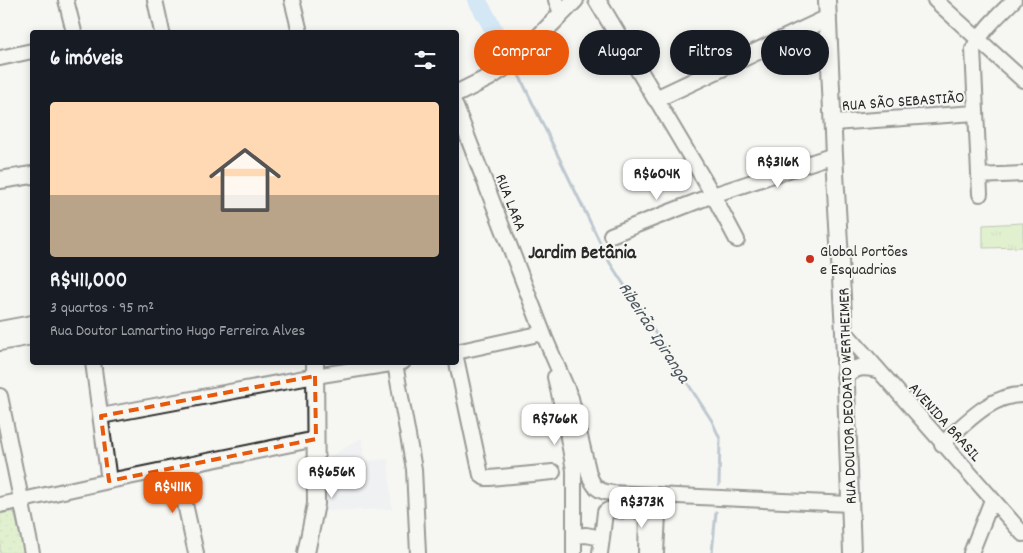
<!DOCTYPE html>
<html lang="pt">
<meta charset="utf-8">
<style>
body{margin:0;font-family:Dekko,sans-serif;background:#20242c;color:#f1f3f6;height:100vh;display:flex;flex-direction:column;font-size:19px;white-space:nowrap}
*{box-sizing:border-box;margin:0}
p{font-size:16px;color:#9ea1a6}
.icon{flex:none;width:28px;height:28px;fill:none;stroke:currentColor;stroke-width:2;stroke-linecap:round;stroke-linejoin:round}
.map{position:relative;flex:1;overflow:hidden}
.drawer{position:absolute;left:30px;top:30px;width:429px;height:335px;display:flex;flex-direction:column;background:#171b24;border-radius:5px;box-shadow:0 2px 8px #0003}
.drawer>*{flex:none}
.top-card{position:absolute;left:474px;top:30px;width:474px;height:45px;display:flex;gap:10px}
.price{position:absolute;translate:-50% -42px;padding:0 11px;border-radius:10px;background:#fff;color:#222;font-size:16px;line-height:32px;filter:drop-shadow(0 1px 2px #0008)}
.price::after{content:'';position:absolute;left:50%;top:30px;width:15px;height:11px;margin-left:-8px;background:inherit;clip-path:polygon(0 0,100% 0,50% 100%)}
.price.current{background:#ea580c;color:#fff}
ul{padding:0;list-style:none}
li{display:grid;align-content:center;gap:10px;height:265px;padding:0 20px}
li span{display:grid;place-items:center;height:155px;border-radius:5px;color:#555}
li>.icon{margin-inline-start:auto}
span .icon{width:90px;height:90px;fill:#fffc;stroke-width:1}
li b{font-size:21px}
h2{display:flex;justify-content:space-between;align-items:center;height:60px;padding:0 20px;font-size:21px}
.chip{padding:0 18px;border-radius:22px;background:#171b24;box-shadow:0 2px 8px #0003;font-size:18px;line-height:45px}
.chip.current{background:#ea580c;color:#fff}
.map>svg:first-child{display:block}
</style>
<div class="map">
<svg width="1023" height="553" viewBox="0 0 1023 553">
<defs>
<pattern id="grass-tufts" width="24" height="20" patternUnits="userSpaceOnUse" patternTransform="scale(1.25)"><rect width="24" height="20" fill="#c7eca6"/><path d="M3 7l-1-3M5 7V3M7 7l1-3M15 17l-1-3M17 17v-4M19 17l1-3" fill="none" stroke="#abcb8f"/></pattern>
<pattern id="park-dots" width="8" height="8" patternUnits="userSpaceOnUse" patternTransform="scale(1.25)"><rect width="8" height="8" fill="#c7eca6"/><path d="M2 2h.1M6 6h.1" fill="none" stroke="#abcb8f" stroke-width="1.8" stroke-linecap="round"/></pattern>
</defs>
<rect width="100%" height="100%" fill="#f6f6f2"/>
<filter id="ink" filterUnits="userSpaceOnUse"><feTurbulence type="fractalNoise" baseFrequency=".02" numOctaves="2"/><feDisplacementMap in="SourceGraphic" scale="10" xChannelSelector="R" yChannelSelector="G"/><feConvolveMatrix kernelMatrix="1 2 1 2 8 2 1 2 1" color-interpolation-filters="sRGB"/></filter>
<g filter="url(#ink)">
<!-- built -->
<path fill="#e9ebf4" d="M 362,438 L 364,461 L 388,459 L 392,509 L 321,511 L 324,504 L 325,464 L 322,461 Z"/>
<!-- grass -->
<path fill="url(#grass-tufts)" stroke="#798c68" d="M 1023,223 L 1023,247 L 983,248 L 983,225 Z"/>
<!-- park -->
<path fill="url(#park-dots)" stroke="#798c68" d="M 14,511 L 24,553 L 0,553 L 0,514 Z"/>
<g fill="none" stroke-linecap="round" stroke-linejoin="round">
<!-- stream -->
<path stroke="#7890a5" stroke-width="3" d="M 519,75 L 610,263 L 712,421 L 720,439 L 719,485
M 712,553 L 716,512"/>
<!-- river -->
<path stroke="#abd4f6" stroke-width="18" d="M 477,0 L 508,55"/>
<!-- minor casing -->
<g stroke="#2b2b2b" stroke-width="18">
<path id="minor" d="M 66,0 L 74,32
M 155,0 L 162,32
M 292,0 L 300,32
M 556,0 L 561,13
M 935,0 L 1023,80
M 0,58 L 32,51
M 656,99 L 713,195 L 737,240
M 456,107 L 545,338 L 571,398 L 589,474 C 593,487 599,492 612,493 L 850,504
M 833,123 L 975,113
M 979,176 L 1023,174
M 980,194 L 973,49 C 982,30 999,15 1014,0
M 611,235 L 713,195 L 834,155
M 0,329 L 32,323
M 844,331 L 1023,534
M 0,343 L 32,337
M 456,352 L 543,333
M 456,358 L 481,475 L 485,478 L 490,478 L 553,472
M 93,362 L 109,481
M 395,364 L 414,469 L 418,553
M 555,377 L 563,410 L 574,470 L 574,553
M 0,396 L 32,553
M 101,416 L 315,376 L 403,362
M 942,444 C 965,424 991,394 1023,395
M 177,468 L 196,553
M 0,505 L 109,481 L 316,439
M 575,536 L 586,535 L 602,538 L 605,512 L 608,510 L 646,511 L 647,513 L 646,553
M 600,553 L 602,538
M 656,553 L 659,496
M 971,553 L 992,500"/>
</g>
<!-- major casing -->
<g stroke="#2b2b2b" stroke-width="20">
<path id="major" d="M 597,0 L 656,99 L 828,18
M 827,0 L 834,155 L 844,331 L 852,553
M 456,94 L 490,77 L 517,59 L 575,0
M 0,180 L 32,175
M 845,377 C 856,366 862,366 876,369
M 306,553 L 316,504 L 315,362"/>
</g>
<!-- minor -->
<use href="#minor" stroke="#f6f6f2" stroke-width="14"/>
<!-- major -->
<use href="#major" stroke="#f6f6f2" stroke-width="16"/>
</g>
</g>
<!-- marked area -->
<path d="M0 0H1023V553H0ZM 315,376 L 316,439 L 109,481 L 101,416 Z" fill="#f6f6f2" fill-opacity=".55" fill-rule="evenodd"/>
<path fill="none" stroke="#e8590c" stroke-width="4" stroke-dasharray="10 6" stroke-linejoin="round" d="M 315,376 L 316,439 L 109,481 L 101,416 Z"/>
<!-- markers -->
<circle fill="#c8321e" stroke="#f6f6f2" stroke-width="2" cx="810" cy="259" r="5"/>
<g text-anchor="middle" stroke-width="4" stroke-linejoin="round" paint-order="stroke">
<!-- street labels -->
<g font-size="16" fill="#2b2b2b" stroke="#f6f6f2">
<text transform="translate(903 100) rotate(-4)" y="6">RUA SÃO SEBASTIÃO</text>
<text transform="translate(512 202) rotate(69)" y="6">RUA LARA</text>
<text transform="translate(846 396) rotate(-92)" y="6">RUA DOUTOR DEODATO WERTHEIMER</text>
<text transform="translate(946 421) rotate(48)" y="6">AVENIDA BRASIL</text>
</g>
<!-- poi labels -->
<g font-size="16" fill="#2b2b2b" stroke="#f6f6f2" text-anchor="start">
<text x="820" y="256">Global Portões<tspan x="820" dy="18">e Esquadrias</tspan></text>
</g>
<!-- water labels -->
<g font-size="18" font-style="italic" fill="#4b555e" stroke="#f6f6f2">
<text transform="translate(655 332) rotate(57)" y="6">Ribeirão Ipiranga</text>
</g>
<!-- quarter labels -->
<g font-size="19" font-weight="bold" fill="#2b2b2b" stroke="#f6f6f2">
<text x="582" y="258">Jardim Betânia</text>
</g>
</g>
</svg>
<b class="price" style="left:778px;top:189px">R$316K</b>
<b class="price" style="left:657px;top:201px">R$604K</b>
<b class="price" style="left:555px;top:446px">R$766K</b>
<b class="price" style="left:332px;top:499px">R$656K</b>
<b class="price current" style="left:173px;top:514px">R$411K</b>
<b class="price" style="left:642px;top:529px">R$373K</b>
<div class="top-card">
<a class="chip current">Comprar</a>
<a class="chip">Alugar</a>
<a class="chip">Filtros</a>
<a class="chip">Novo</a>
</div>
<section class="drawer">
<h2>6 imóveis<svg class="icon" aria-label="filters" viewBox="0 0 24 24"><path d="M4 7h16M4 17h16"/><circle cx="9" cy="7" r="2"/><circle cx="15" cy="17" r="2"/></svg></h2>
<ul>
<li><span style="background:linear-gradient(#ffd9b3 60%,#b9a48a 0)"><svg class="icon" aria-label="home" viewBox="0 0 24 24"><path d="M3 11l9-7 9 7M6 9v11h12V9"/></svg></span><div><b>R$411,000</b><p>3 quartos · 95 m²</p><p>Rua Doutor Lamartino Hugo Ferreira Alves</p></div></li>
</ul>
</section>
</div>
